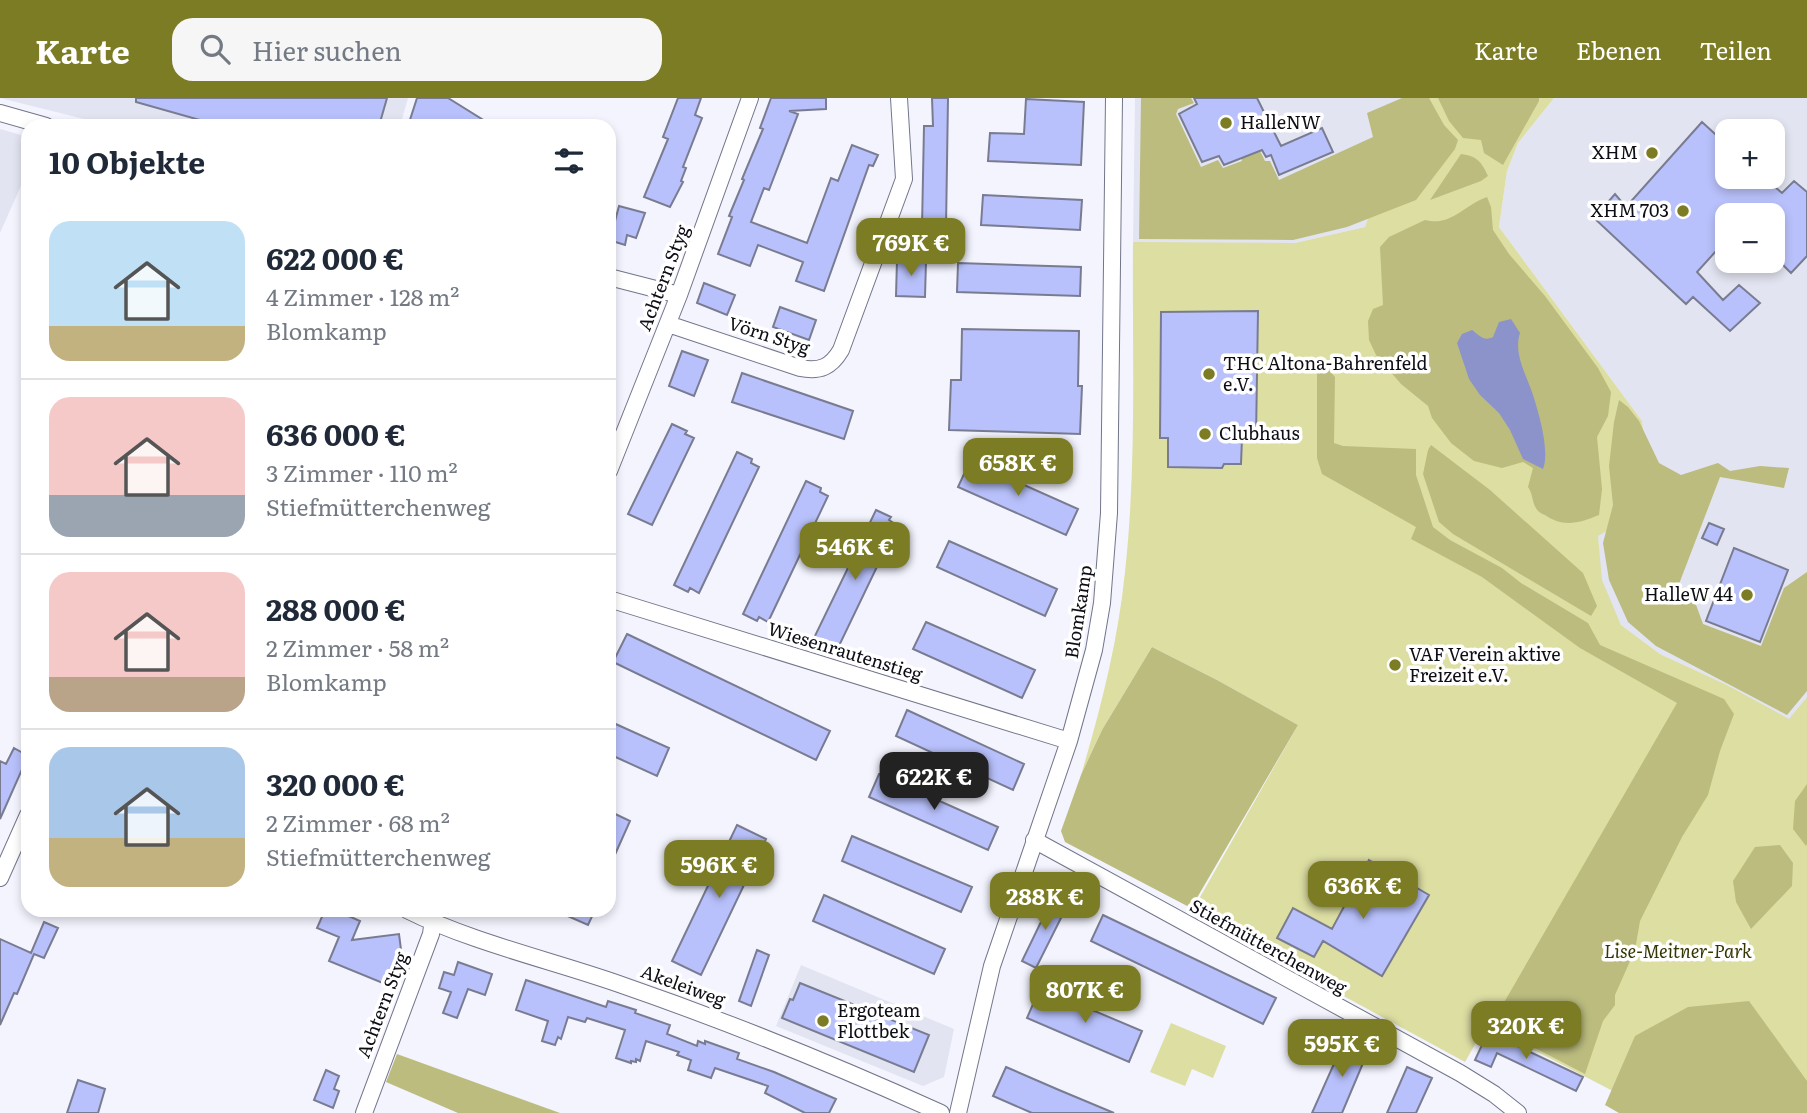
<!DOCTYPE html>
<html lang="de">
<meta charset="utf-8">
<style>
body{margin:0;font-family:Literata,serif;background:#f6f6f7;color:#1f2937;height:100vh;display:flex;flex-direction:column;font-size:26px;white-space:nowrap}
*{box-sizing:border-box;margin:0}
p{font-size:23px;color:#747a83}
.icon{flex:none;width:38px;height:38px;fill:none;stroke:currentColor;stroke-width:2;stroke-linecap:round;stroke-linejoin:round}
.map{position:relative;flex:1;overflow:hidden}
.side{position:absolute;left:21px;top:21px;width:595px;height:798px;display:flex;flex-direction:column;background:#fff;border-radius:21px;box-shadow:0 4px 10px #0003}
.side>*{flex:none}
.fabs{position:absolute;left:1715px;top:21px;display:grid;gap:14px}
.fabs a{display:grid;place-items:center;width:70px;height:70px;border-radius:14px;background:#fff;box-shadow:0 4px 10px #0003;font-size:35px}
.price{position:absolute;translate:-50% -60px;padding:0 16px;border-radius:14px;background:#7c7c24;color:#fff;font-size:23px;line-height:46px;filter:drop-shadow(0 2px 4px #0008)}
.price::after{content:'';position:absolute;left:50%;top:42px;width:21px;height:16px;margin-left:-10px;background:inherit;clip-path:polygon(0 0,100% 0,50% 100%)}
.price.active{background:#222;color:#fff}
ul{padding:0;list-style:none}
li{display:flex;align-items:center;gap:21px;height:175px;padding:0 28px}
li+li{border-top:2px solid #e0e1e3}
li span{display:grid;place-items:center;flex:none;width:196px;height:140px;border-radius:21px;color:#555}
li>.icon{margin-inline-start:auto}
span .icon{width:84px;height:84px;fill:#fffc;stroke-width:1}
li b{font-size:30px}
h2{display:flex;justify-content:space-between;align-items:center;height:84px;padding:0 28px;font-size:30px}
header{display:flex;align-items:center;gap:42px;box-sizing:border-box;height:98px;padding:0 35px;background:#7c7c24;color:#fff}
header strong{font-size:33px}
nav{display:flex;gap:38px;margin-inline-start:auto;font-size:24px}
.search{width:490px;height:63px;background:#f6f6f7;display:flex;align-items:center;gap:18px;box-sizing:border-box;padding:0 24px;border-radius:21px;color:#747a83;font-size:26px}
.map>svg:first-child{display:block}
</style>
<header>
<strong>Karte</strong>
<div class="search"><svg class="icon" aria-label="search" viewBox="0 0 24 24"><circle cx="10" cy="10" r="6"/><path d="M15 15l6 6"/></svg>Hier suchen</div>
<nav><a>Karte</a><a>Ebenen</a><a>Teilen</a></nav>
</header>
<div class="map">
<svg width="1807" height="1015" viewBox="0 0 1807 1015">
<rect width="100%" height="100%" fill="#f3f4fe"/>
<!-- built -->
<path fill="#e2e4f1" fill-rule="evenodd" d="M 0,0 L 408,0 L 400,28 L 112,28 Z
M 1135,0 L 1409,0 L 1365,129 L 1295,145 L 1176,146 L 1133,144 Z
M 1554,0 L 1807,0 L 1807,599 L 1789,622 L 1727,587 L 1660,556 L 1621,527 L 1601,482 L 1598,438 L 1645,347 L 1642,323 L 1499,129 L 1507,73 L 1518,45 ZM 1727,33 L 1773,33 L 1773,79 L 1727,79 ZM 1727,117 L 1773,117 L 1773,163 L 1727,163 Z
M 0,31 L 28,39 L 28,72 L 0,135 Z
M 801,867 L 954,931 L 944,979 L 923,988 L 776,928 Z"/>
<!-- green -->
<path fill="#dddea2" d="M 1409,0 L 1554,0 L 1518,45 L 1507,73 L 1499,129 L 1642,323 L 1645,347 L 1615,428 L 1598,438 L 1602,482 L 1621,527 L 1660,556 L 1727,587 L 1789,621 L 1807,599 L 1807,1015 L 1655,1015 L 1486,927 L 1465,964 L 1191,815 L 1298,627 L 1217,582 L 1152,549 L 1102,632 L 1081,677 C 1101,610 1118,543 1125,474 C 1137,365 1132,254 1133,144 L 1295,145 L 1365,129 Z
M 1171,925 L 1226,948 L 1213,980 L 1192,971 L 1185,988 L 1150,974 Z"/>
<!-- forest -->
<path fill="#bbbc7e" d="M 1141,0 L 1191,0 L 1194,5 L 1178,11 L 1176,16 L 1201,69 L 1218,62 L 1223,70 L 1242,63 L 1240,54 L 1257,47 L 1265,63 L 1270,63 L 1279,82 L 1373,39 L 1367,15 L 1402,0 L 1429,0 L 1444,27 L 1458,42 L 1455,51 L 1416,102 L 1347,129 L 1293,142 L 1139,141 Z
M 1438,0 L 1539,0 L 1539,3 L 1503,67 L 1484,55 L 1481,42 L 1463,40 L 1449,23 Z
M 1461,56 C 1477,58 1481,63 1488,78 L 1481,83 L 1430,102 Z
M 1487,99 L 1491,109 L 1493,132 L 1509,156 L 1545,198 L 1598,270 L 1611,294 L 1608,318 L 1597,339 L 1602,391 L 1599,417 C 1579,425 1564,430 1545,417 C 1542,416 1537,413 1536,410 C 1532,404 1533,396 1528,389 L 1533,370 L 1523,364 L 1502,370 L 1474,363 L 1451,345 L 1432,320 L 1428,308 L 1401,286 L 1376,257 L 1369,242 L 1368,223 L 1373,211 L 1383,207 L 1380,149 L 1389,139 L 1425,122 C 1451,129 1464,107 1487,99 Z
M 1317,259 L 1335,279 L 1334,345 L 1343,348 L 1416,351 L 1416,377 L 1433,429 L 1450,442 L 1502,470 L 1521,485 L 1588,525 L 1600,547 L 1724,601 L 1734,616 L 1720,653 L 1708,697 L 1682,739 L 1640,823 L 1635,852 L 1615,897 L 1615,907 L 1603,923 L 1585,976 L 1491,927 L 1677,605 L 1580,550 L 1482,479 L 1411,441 L 1416,429 L 1322,376 L 1317,360 Z
M 1619,302 L 1628,309 L 1639,323 L 1659,365 L 1681,377 L 1718,365 L 1730,373 L 1760,368 L 1789,370 L 1784,390 L 1720,379 L 1679,486 L 1695,504 L 1703,526 L 1761,548 L 1784,490 L 1807,474 L 1807,593 L 1787,617 L 1656,548 L 1628,524 L 1609,482 L 1603,445 L 1613,407 L 1609,368 L 1614,324 Z
M 1431,347 L 1490,392 L 1583,475 L 1597,508 L 1591,518 L 1453,436 L 1439,424 L 1423,376 L 1428,352 Z
M 1152,549 L 1217,582 L 1298,627 L 1191,810 L 1065,744 L 1061,733 L 1081,677 L 1102,632 Z
M 1807,686 L 1807,746 L 1806,748 L 1793,731 L 1795,703 Z
M 1780,747 L 1793,765 L 1792,788 L 1751,831 L 1736,804 L 1733,783 L 1755,749 Z
M 1749,903 L 1807,983 L 1807,1015 L 1619,1015 L 1605,1007 L 1635,938 L 1688,909 Z
M 397,956 L 560,1015 L 458,1015 L 386,984 Z"/>
<!-- water -->
<path fill="#8b93ca" d="M 1511,221 L 1520,235 C 1513,256 1527,278 1533,297 C 1539,316 1550,353 1543,371 L 1523,361 L 1510,332 L 1499,315 L 1480,297 L 1469,281 L 1457,245 L 1462,236 L 1472,232 C 1479,237 1484,244 1493,239 L 1499,224 Z"/>
<!-- building -->
<path fill="#b8c1fb" stroke="#797c91" stroke-width="2" d="M 136,0 L 387,0 L 379,28 L 221,28 L 136,4 Z
M 417,0 L 448,0 L 493,28 L 408,28 Z
M 678,0 L 701,0 L 695,17 L 702,20 L 683,69 L 686,70 L 681,83 L 683,84 L 670,109 L 644,99 L 668,41 L 663,39 Z
M 771,0 L 826,0 L 826,11 L 789,13 L 798,16 L 769,92 L 764,90 L 751,124 L 807,145 L 831,80 L 838,83 L 852,47 L 878,57 L 873,68 L 869,67 L 824,193 L 796,183 L 803,164 L 758,147 L 750,168 L 718,156 L 732,119 L 729,118 L 744,82 L 742,81 L 763,31 L 760,30 Z
M 932,0 L 948,0 L 946,130 L 922,129 L 924,28 L 933,28 Z
M 1194,0 L 1257,0 L 1281,48 L 1322,30 L 1333,54 L 1279,77 L 1271,57 L 1266,59 L 1262,52 L 1224,67 L 1219,58 L 1202,64 L 1179,16 L 1197,6 Z
M 1026,1 L 1084,4 L 1081,67 L 988,63 L 990,35 L 1024,36 Z
M 1702,24 L 1727,47 L 1727,79 L 1763,79 L 1782,95 L 1794,83 L 1807,94 L 1807,158 L 1791,175 L 1773,157 L 1773,117 L 1727,117 L 1727,141 L 1697,174 L 1723,202 L 1739,187 L 1760,205 L 1730,233 L 1693,199 L 1686,206 L 1594,120 L 1615,96 L 1626,109 Z
M 983,97 L 1082,102 L 1080,132 L 981,127 Z
M 619,108 L 645,115 L 636,140 L 627,137 L 625,147 L 609,142 L 609,122 L 615,123 Z
M 897,162 L 926,163 L 925,199 L 896,198 Z
M 958,165 L 1081,169 L 1080,198 L 957,194 Z
M 704,185 L 735,197 L 727,217 L 697,205 Z
M 780,209 L 816,222 L 809,242 L 773,229 Z
M 1258,213 L 1256,339 L 1242,340 L 1241,366 L 1224,366 L 1222,370 L 1168,369 L 1168,340 L 1160,340 L 1161,214 Z
M 962,231 L 1079,233 L 1078,288 L 1082,288 L 1080,336 L 949,332 L 951,282 L 961,282 Z
M 682,253 L 708,262 L 694,298 L 669,288 Z
M 742,275 L 853,313 L 844,341 L 732,304 Z
M 672,326 L 687,333 L 685,336 L 694,340 L 652,427 L 628,416 Z
M 737,354 L 752,361 L 751,365 L 759,369 L 699,495 L 690,490 L 688,494 L 674,487 Z
M 970,363 L 1078,411 L 1066,437 L 958,389 Z
M 806,383 L 821,390 L 820,394 L 828,398 L 768,524 L 759,519 L 757,523 L 743,516 Z
M 876,412 L 891,419 L 889,422 L 897,427 L 837,552 L 828,548 L 826,552 L 812,544 Z
M 1709,425 L 1724,431 L 1717,447 L 1702,440 Z
M 949,443 L 1057,491 L 1045,518 L 937,469 Z
M 1734,450 L 1788,472 L 1760,544 L 1706,523 Z
M 926,524 L 1035,572 L 1022,600 L 913,551 Z
M 627,536 L 830,633 L 816,662 L 613,564 Z
M 907,612 L 1024,666 L 1013,692 L 896,638 Z
M 609,623 L 669,650 L 657,678 L 609,656 Z
M 14,650 L 28,658 L 0,721 L 0,663 L 6,666 Z
M 879,676 L 998,729 L 988,752 L 869,699 Z
M 609,713 L 630,723 L 609,770 Z
M 737,727 L 766,741 L 701,877 L 672,863 Z
M 852,738 L 972,789 L 961,814 L 842,763 Z
M 1369,762 L 1429,797 L 1382,878 L 1323,843 L 1314,859 L 1277,840 L 1293,810 L 1332,831 Z
M 824,797 L 945,851 L 934,876 L 813,823 Z
M 1053,799 L 1068,806 L 1036,870 L 1022,863 Z
M 325,812 L 335,812 L 360,823 L 352,842 L 399,836 L 402,859 L 390,888 L 329,863 L 339,839 L 317,830 Z
M 554,812 L 595,812 L 588,827 Z
M 1103,817 L 1276,900 L 1263,926 L 1091,843 Z
M 44,824 L 58,830 L 44,860 L 34,856 L 17,896 L 14,895 L 0,927 L 0,841 L 31,855 Z
M 757,852 L 769,857 L 751,908 L 739,903 Z
M 458,864 L 492,876 L 485,897 L 468,891 L 457,920 L 443,915 L 451,894 L 439,890 L 444,874 L 454,877 Z
M 526,882 L 606,909 L 608,903 L 636,912 L 635,915 L 670,927 L 667,936 L 697,948 L 698,943 L 705,946 L 705,943 L 739,955 L 737,961 L 774,974 L 836,1001 L 829,1015 L 805,1015 L 765,995 L 768,988 L 715,970 L 711,980 L 688,972 L 691,962 L 677,957 L 679,954 L 646,943 L 640,963 L 636,961 L 636,964 L 631,963 L 631,965 L 616,960 L 625,932 L 587,920 L 585,924 L 568,919 L 561,941 L 558,939 L 555,947 L 542,943 L 548,923 L 516,912 Z
M 800,885 L 929,937 L 914,974 L 782,920 L 790,901 L 793,902 Z
M 1040,890 L 1142,933 L 1129,964 L 1027,920 Z
M 1488,934 L 1583,979 L 1576,993 L 1497,955 L 1491,969 L 1475,962 Z
M 1345,941 L 1369,951 L 1358,977 L 1342,1015 L 1312,1015 Z
M 1006,969 L 1059,992 L 1114,1015 L 1032,1015 L 993,998 Z
M 1407,969 L 1432,980 L 1416,1015 L 1387,1015 Z
M 326,972 L 339,978 L 334,991 L 339,993 L 333,1010 L 314,1002 Z
M 78,982 L 105,991 L 98,1015 L 67,1015 Z"/>
<g fill="none" stroke-linecap="round" stroke-linejoin="round">
<!-- minor casing -->
<g stroke="#72768a" stroke-width="18">
<path id="minor" d="M 0,15 L 46,28
M 609,179 L 679,197
M 668,226 L 800,270 C 820,274 831,269 841,252 L 904,81 L 899,0
M 609,373 L 679,197 L 750,0
M 609,501 L 1069,643
M 1034,742 L 1460,975 L 1494,996 L 1518,1015
M 0,780 L 28,717
M 407,812 C 471,844 550,862 619,886 C 729,924 835,967 941,1015
M 364,1015 L 431,836 L 434,812
M 958,1015 L 992,868 L 1069,643 L 1094,552 L 1102,505 L 1109,415 L 1114,0"/>
</g>
<!-- minor -->
<use href="#minor" stroke="#fff" stroke-width="16"/>
</g>
<!-- markers -->
<g fill="#7c7c24" stroke="#fff" stroke-width="2.5">
<circle cx="1226" cy="25" r="7"/>
<circle cx="1652" cy="55" r="7"/>
<circle cx="1683" cy="113" r="7"/>
<circle cx="1209" cy="276" r="7"/>
<circle cx="1205" cy="336" r="7"/>
<circle cx="1747" cy="497" r="7"/>
<circle cx="1395" cy="567" r="7"/>
<circle cx="823" cy="923" r="7"/>
</g>
<g text-anchor="middle" stroke-width="7" stroke-linejoin="round" paint-order="stroke">
<!-- poi labels -->
<g font-size="18" fill="#0d0e15" stroke="#fff" text-anchor="start">
<text x="1240" y="31">HalleNW</text>
<text x="1638" y="61" text-anchor="end">XHM</text>
<text x="1669" y="119" text-anchor="end">XHM 703</text>
<text x="1223" y="272">THC Altona-Bahrenfeld<tspan x="1223" dy="21">e.V.</tspan></text>
<text x="1219" y="342">Clubhaus</text>
<text x="1733" y="503" text-anchor="end">HalleW 44</text>
<text x="1409" y="563">VAF Verein aktive<tspan x="1409" dy="21">Freizeit e.V.</tspan></text>
<text x="837" y="919">Ergoteam<tspan x="837" dy="21">Flottbek</tspan></text>
</g>
<!-- street labels -->
<g font-size="18" fill="#0d0e15" stroke="#fff">
<text transform="translate(664 180) rotate(-69)" y="6">Achtern Styg</text>
<text transform="translate(769 238) rotate(18)" y="6">Vörn Styg</text>
<text transform="translate(1079 514) rotate(-81)" y="6">Blomkamp</text>
<text transform="translate(845 554) rotate(17)" y="6">Wiesenrautenstieg</text>
<text transform="translate(1268 849) rotate(29)" y="6">Stiefmütterchenweg</text>
<text transform="translate(683 888) rotate(20)" y="6">Akeleiweg</text>
<text transform="translate(383 907) rotate(-69)" y="6">Achtern Styg</text>
</g>
<!-- park labels -->
<g font-size="18" font-style="italic" fill="#363603" stroke="#fff">
<text x="1678" y="860">Lise-Meitner-Park</text>
</g>
</g>
</svg>
<div class="fabs">
<a>+</a>
<a>−</a>
</div>
<b class="price" style="left:911px;top:180px">769K €</b>
<b class="price" style="left:1018px;top:400px">658K €</b>
<b class="price" style="left:855px;top:484px">546K €</b>
<b class="price active" style="left:934px;top:714px">622K €</b>
<b class="price" style="left:719px;top:802px">596K €</b>
<b class="price" style="left:1363px;top:823px">636K €</b>
<b class="price" style="left:1045px;top:834px">288K €</b>
<b class="price" style="left:1085px;top:927px">807K €</b>
<b class="price" style="left:1526px;top:963px">320K €</b>
<b class="price" style="left:1342px;top:981px">595K €</b>
<section class="side">
<h2>10 Objekte<svg class="icon" aria-label="filters" viewBox="0 0 24 24"><path d="M4 7h16M4 17h16"/><circle cx="9" cy="7" r="2"/><circle cx="15" cy="17" r="2"/></svg></h2>
<ul>
<li><span style="background:linear-gradient(#bfe0f5 75%,#c2b280 0)"><svg class="icon" aria-label="home" viewBox="0 0 24 24"><path d="M3 11l9-7 9 7M6 9v11h12V9"/></svg></span><div><b>622 000 €</b><p>4 Zimmer · 128 m²</p><p>Blomkamp</p></div></li>
<li><span style="background:linear-gradient(#f6c9c9 70%,#9aa5b1 0)"><svg class="icon" aria-label="home" viewBox="0 0 24 24"><path d="M3 11l9-7 9 7M6 9v11h12V9"/></svg></span><div><b>636 000 €</b><p>3 Zimmer · 110 m²</p><p>Stiefmütterchenweg</p></div></li>
<li><span style="background:linear-gradient(#f6c9c9 75%,#b9a48a 0)"><svg class="icon" aria-label="home" viewBox="0 0 24 24"><path d="M3 11l9-7 9 7M6 9v11h12V9"/></svg></span><div><b>288 000 €</b><p>2 Zimmer · 58 m²</p><p>Blomkamp</p></div></li>
<li><span style="background:linear-gradient(#a9c7e8 65%,#c2b280 0)"><svg class="icon" aria-label="home" viewBox="0 0 24 24"><path d="M3 11l9-7 9 7M6 9v11h12V9"/></svg></span><div><b>320 000 €</b><p>2 Zimmer · 68 m²</p><p>Stiefmütterchenweg</p></div></li>
</ul>
</section>
</div>
